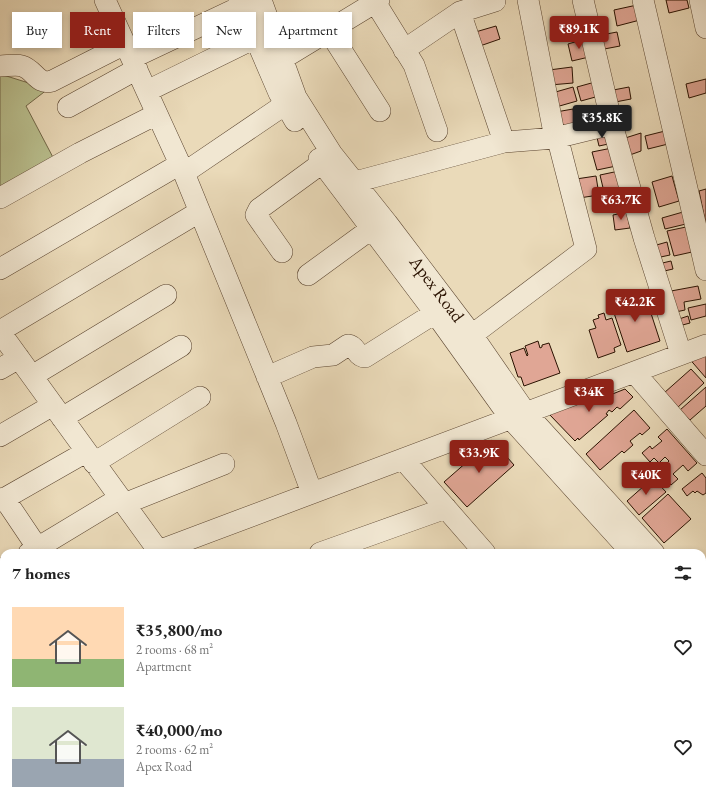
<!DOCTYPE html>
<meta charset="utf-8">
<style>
body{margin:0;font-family:"EB Garamond",serif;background:#f6f6f6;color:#222;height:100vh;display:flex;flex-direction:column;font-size:15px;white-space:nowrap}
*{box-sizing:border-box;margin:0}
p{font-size:13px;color:#767676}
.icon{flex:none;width:22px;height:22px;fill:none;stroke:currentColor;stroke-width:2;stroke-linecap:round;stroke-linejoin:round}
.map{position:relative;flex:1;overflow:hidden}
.details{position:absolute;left:0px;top:549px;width:706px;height:256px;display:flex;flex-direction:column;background:#fff;border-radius:12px 12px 0 0;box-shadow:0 2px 6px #0003}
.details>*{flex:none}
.banner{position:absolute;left:12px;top:12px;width:400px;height:36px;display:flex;gap:8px}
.price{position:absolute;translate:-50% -34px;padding:0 9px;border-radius:4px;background:#8f2418;color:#fff;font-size:13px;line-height:26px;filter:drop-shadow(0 1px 2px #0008)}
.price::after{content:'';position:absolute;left:50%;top:24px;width:12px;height:9px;margin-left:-6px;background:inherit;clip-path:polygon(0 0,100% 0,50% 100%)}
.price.current{background:#222;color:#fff}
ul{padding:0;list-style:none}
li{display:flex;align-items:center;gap:12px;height:100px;padding:0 12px}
li span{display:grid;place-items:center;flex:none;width:112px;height:80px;border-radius:0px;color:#555}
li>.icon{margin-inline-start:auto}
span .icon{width:48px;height:48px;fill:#fffc;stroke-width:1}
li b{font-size:17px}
h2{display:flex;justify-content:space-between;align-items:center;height:48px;padding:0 12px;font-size:17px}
.tag{padding:0 14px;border-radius:0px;background:#fff;box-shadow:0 2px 6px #0003;font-size:14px;line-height:36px}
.tag.current{background:#8f2418;color:#fff}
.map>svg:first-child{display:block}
</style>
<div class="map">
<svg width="706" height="805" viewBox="0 0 706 805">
<rect width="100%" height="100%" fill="#eadab9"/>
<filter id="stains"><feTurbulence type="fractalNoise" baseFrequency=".005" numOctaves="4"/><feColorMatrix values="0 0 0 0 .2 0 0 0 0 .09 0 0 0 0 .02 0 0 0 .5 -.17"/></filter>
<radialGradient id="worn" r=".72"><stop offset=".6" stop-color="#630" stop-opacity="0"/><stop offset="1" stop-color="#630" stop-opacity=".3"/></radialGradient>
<!-- green -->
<path fill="#b9bf8e" stroke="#726848" d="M 0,74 L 48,89 L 26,106 L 57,165 L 0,198 Z"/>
<!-- building -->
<path fill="#e0a695" stroke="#2a1201" d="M 666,0 L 687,0 L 689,8 L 669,13 Z
M 637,5 L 640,20 L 617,26 L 614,10 Z
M 496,26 L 500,39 L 477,47 L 472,33 Z
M 617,32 L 620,46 L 599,50 L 596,36 Z
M 585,39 L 589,57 L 572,61 L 568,44 Z
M 572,67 L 573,83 L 550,85 L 549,70 Z
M 706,79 L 706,93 L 689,98 L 686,84 Z
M 595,82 L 599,96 L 581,101 L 577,87 Z
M 573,87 L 577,101 L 556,107 L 552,93 Z
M 629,87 L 631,99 L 610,103 L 608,91 Z
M 573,109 L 576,127 L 560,130 L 556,112 Z
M 595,129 L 613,143 L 599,146 Z
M 665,131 L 668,144 L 648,149 L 645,136 Z
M 641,133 L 641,151 L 627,156 L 622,139 Z
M 617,147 L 621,165 L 597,170 L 592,152 Z
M 619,171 L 622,188 L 604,192 L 600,175 Z
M 596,176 L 599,195 L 579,198 L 576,179 Z
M 672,176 L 679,201 L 659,207 L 652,182 Z
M 706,189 L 706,225 L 699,191 Z
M 627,212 L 630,228 L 615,230 L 613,215 Z
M 683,212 L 686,224 L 665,229 L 662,218 Z
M 686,227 L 692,252 L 674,256 L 667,231 Z
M 667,242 L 670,255 L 656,258 L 653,246 Z
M 671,261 L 673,269 L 660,272 L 658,264 Z
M 698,286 L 701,299 L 684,302 L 685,310 L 671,313 L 671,291 Z
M 629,294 L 632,303 L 646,298 L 660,341 L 627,352 L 610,301 Z
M 706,304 L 706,316 L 691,320 L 688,308 Z
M 604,313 L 606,320 L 612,318 L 621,345 L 614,348 L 615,352 L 598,358 L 589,330 L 596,328 L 593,320 L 599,318 L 598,315 Z
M 688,316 L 690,323 L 675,327 L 673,321 Z
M 538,341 L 540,348 L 542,347 L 542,345 L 549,343 L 560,373 L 524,386 L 521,377 L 518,377 L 510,353 L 524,348 L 527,356 L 528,355 L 525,346 Z
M 706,349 L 706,378 L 687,356 Z
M 691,369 L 704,383 L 677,408 L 664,393 Z
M 706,387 L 706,406 L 690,420 L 680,410 Z
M 625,389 L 633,397 L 620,409 L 617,407 L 612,412 L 609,410 L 606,414 L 608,415 L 579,440 L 578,438 L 575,441 L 549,414 L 608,392 L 610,395 Z
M 634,410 L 650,428 L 642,435 L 640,433 L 630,441 L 633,445 L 624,453 L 622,451 L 600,470 L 586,454 Z
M 667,429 L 697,463 L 688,471 L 683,465 L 673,474 L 678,479 L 671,485 L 663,476 L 667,473 L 662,468 L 669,461 L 665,457 L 659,463 L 654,458 L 650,462 L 642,453 L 650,446 L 652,449 L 662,441 L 658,437 Z
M 492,440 L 514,465 L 467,507 L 444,482 Z
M 702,473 L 706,478 L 706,493 L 703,495 L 697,491 L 695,493 L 693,491 L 687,496 L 682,489 Z
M 653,478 L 666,492 L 639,515 L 627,501 Z
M 668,494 L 691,519 L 664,543 L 642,518 Z
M 706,709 L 706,746 L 702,749 L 702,712 Z
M 75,801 L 105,801 L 107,805 L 69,805 Z"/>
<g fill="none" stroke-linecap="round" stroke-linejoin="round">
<!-- minor casing -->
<g stroke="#5a442f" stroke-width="22">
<path id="minor" d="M 105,0 L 184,173 L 286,423 L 312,493
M 239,0 L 279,93 L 295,121
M 261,0 L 296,97 L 332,154 L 387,223 L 472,335 L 526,413 L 654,553
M 583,0 L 612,124 L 644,238 L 681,354
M 643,0 L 706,270
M 700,0 L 706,28
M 375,2 L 414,65 L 437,131
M 460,12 L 504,142
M 329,31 L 380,111
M 404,50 L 460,12 L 495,1 L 495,0
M 132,58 L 242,6
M 282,59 L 379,0
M 0,66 C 7,66 16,64 22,66 C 35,70 37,85 52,81 L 125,44
M 147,91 L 255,38
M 68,107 L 137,69
M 319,159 L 435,313 L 511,419 L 632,553
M 184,173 L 296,97
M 355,182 L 504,142 L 555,138 L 612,124
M 0,198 L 80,153 L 157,114
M 282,252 L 256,215 L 259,209 L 322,163
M 0,269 L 180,164
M 308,275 L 371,229
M 0,331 L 199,212
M 0,332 L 160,553
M 472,335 L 586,249 L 558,140 L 555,138 L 528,0
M 0,369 L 19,358
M 634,372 L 706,455
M 32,376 L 166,295
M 267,377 L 313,357 L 333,355 L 348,345 C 357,346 356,357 365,357 L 435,313
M 62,418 L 181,346
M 0,436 L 53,405
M 403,459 L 485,553
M 94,463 L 200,397
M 4,498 L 41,553
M 0,501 L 86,452
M 124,504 L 224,464
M 158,551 L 706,345
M 29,553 L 120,498
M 320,553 L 446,508
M 0,570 L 4,568
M 702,587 L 706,584
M 702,605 L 706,609
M 702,629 L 706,633
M 0,632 L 4,629
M 0,767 L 4,765
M 339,801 L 341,805
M 453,801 L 455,805
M 38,805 L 45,801
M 185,805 L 188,801"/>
</g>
<!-- minor -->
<use href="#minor" stroke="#f1e7d2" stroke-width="21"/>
</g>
<g text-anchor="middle" stroke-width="3" stroke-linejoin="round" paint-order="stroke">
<!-- street labels -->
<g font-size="18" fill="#2a1201" stroke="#f1e7d2">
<text transform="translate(437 289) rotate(53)" y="6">Apex Road</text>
</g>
</g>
<rect width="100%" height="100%" filter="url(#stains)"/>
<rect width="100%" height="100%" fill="url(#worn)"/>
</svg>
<b class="price" style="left:579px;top:50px">₹89.1K</b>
<b class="price current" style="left:602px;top:139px">₹35.8K</b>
<b class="price" style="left:621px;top:221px">₹63.7K</b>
<b class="price" style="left:635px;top:323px">₹42.2K</b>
<b class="price" style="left:589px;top:413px">₹34K</b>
<b class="price" style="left:479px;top:474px">₹33.9K</b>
<b class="price" style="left:646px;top:496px">₹40K</b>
<div class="banner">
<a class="tag">Buy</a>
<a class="tag current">Rent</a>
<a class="tag">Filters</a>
<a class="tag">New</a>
<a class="tag">Apartment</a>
</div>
<section class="details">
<h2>7 homes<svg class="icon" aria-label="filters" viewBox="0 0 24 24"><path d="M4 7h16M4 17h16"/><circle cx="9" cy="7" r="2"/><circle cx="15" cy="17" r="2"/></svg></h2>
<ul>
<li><span style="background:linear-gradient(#ffd9b3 65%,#8fb573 0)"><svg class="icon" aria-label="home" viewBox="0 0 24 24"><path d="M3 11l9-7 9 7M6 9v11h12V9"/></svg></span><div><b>₹35,800/mo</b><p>2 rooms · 68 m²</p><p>Apartment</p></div><svg class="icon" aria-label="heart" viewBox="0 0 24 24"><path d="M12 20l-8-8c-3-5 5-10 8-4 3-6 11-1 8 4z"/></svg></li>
<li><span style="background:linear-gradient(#dfe7d0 65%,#9aa5b1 0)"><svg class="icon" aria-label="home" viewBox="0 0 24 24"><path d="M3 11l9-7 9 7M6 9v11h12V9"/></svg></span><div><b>₹40,000/mo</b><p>2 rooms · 62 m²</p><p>Apex Road</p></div><svg class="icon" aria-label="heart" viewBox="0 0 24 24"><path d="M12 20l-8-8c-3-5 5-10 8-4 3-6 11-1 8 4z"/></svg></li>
</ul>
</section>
</div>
